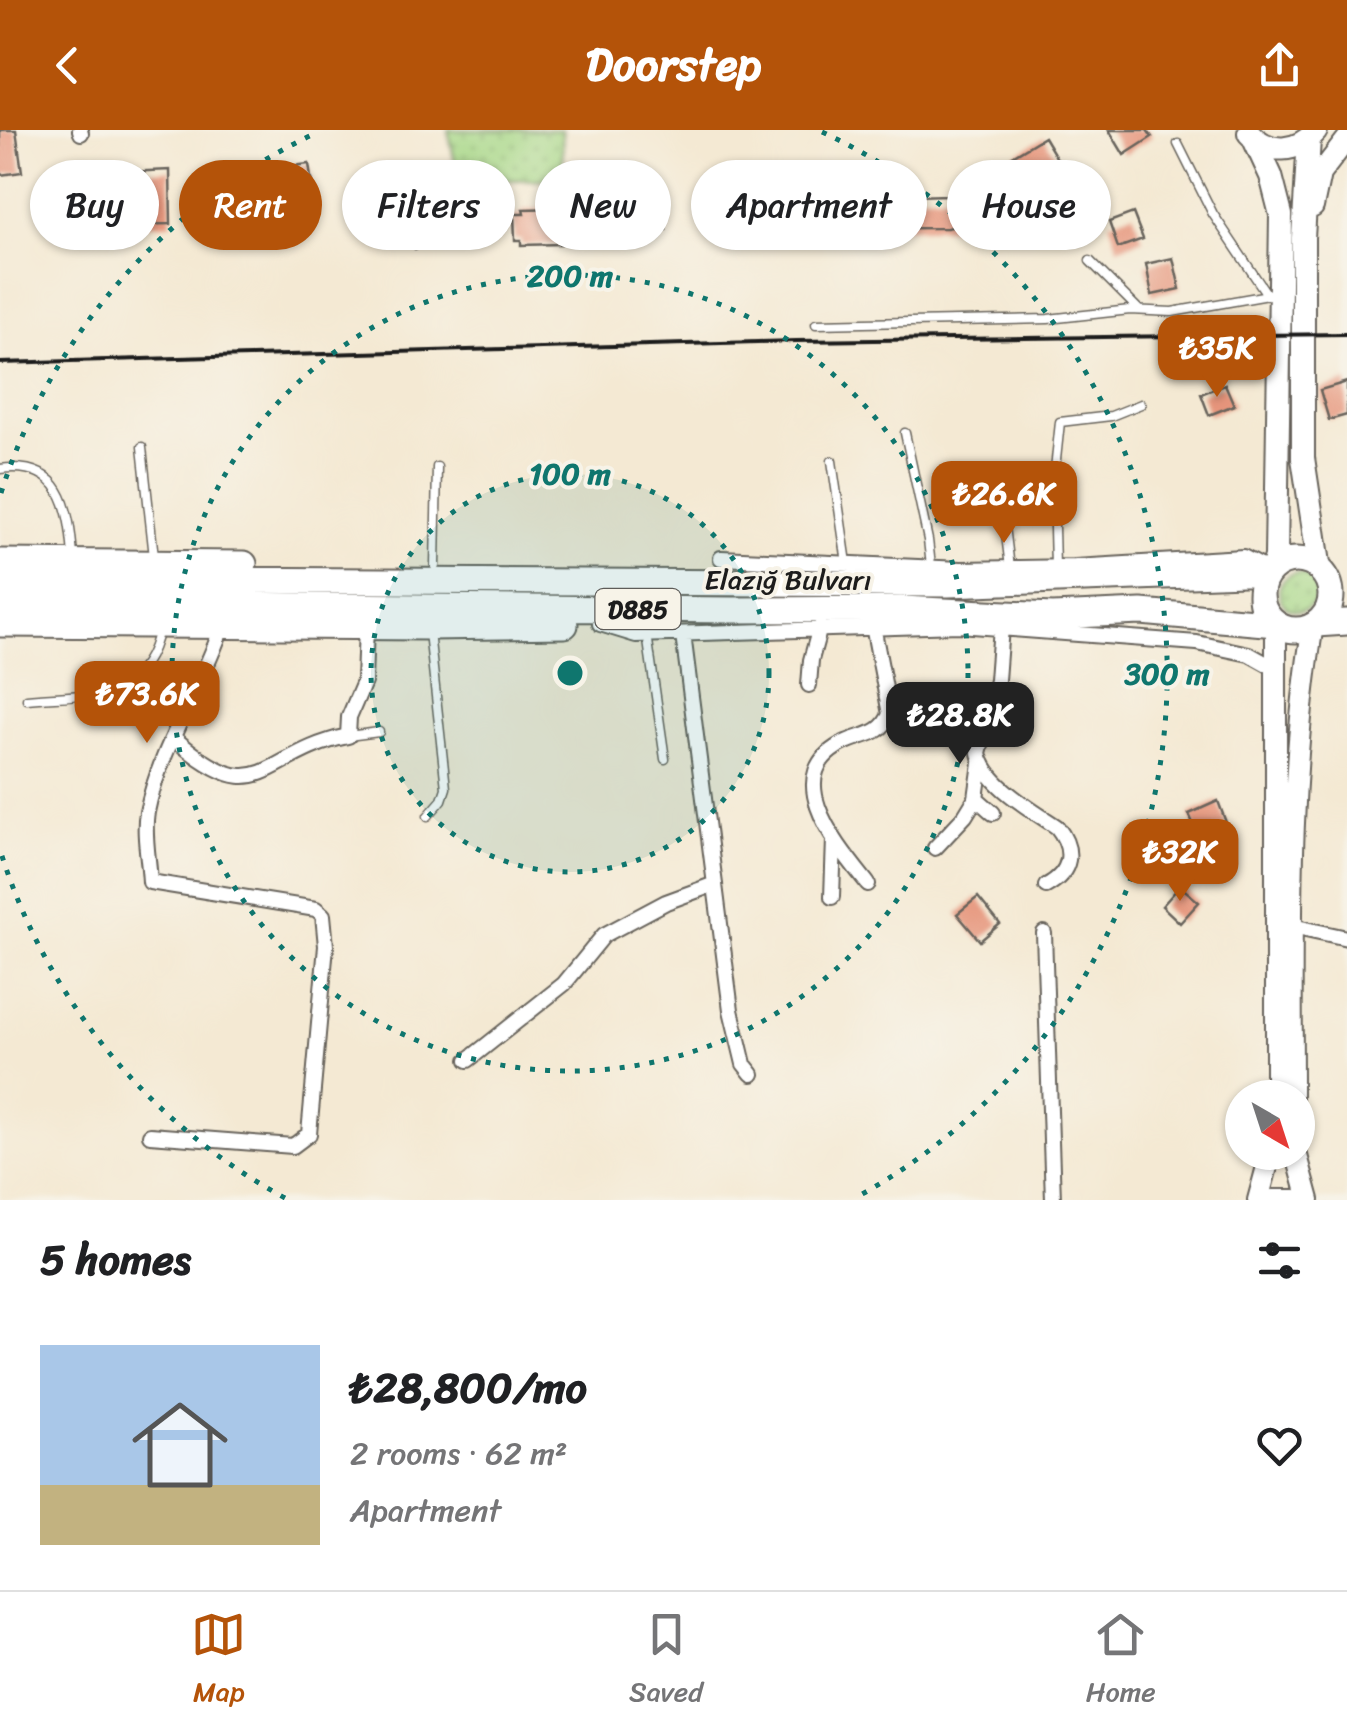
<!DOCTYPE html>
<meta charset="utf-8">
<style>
body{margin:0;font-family:Sriracha,sans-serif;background:#f6f6f6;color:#202124;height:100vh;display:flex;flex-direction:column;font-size:38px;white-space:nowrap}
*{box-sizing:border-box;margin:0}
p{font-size:32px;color:#757577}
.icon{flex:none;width:55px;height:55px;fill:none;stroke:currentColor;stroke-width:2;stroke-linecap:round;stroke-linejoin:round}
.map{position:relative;height:1070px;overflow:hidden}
.panel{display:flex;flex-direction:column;background:#fff;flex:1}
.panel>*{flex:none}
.guide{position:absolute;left:30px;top:30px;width:1288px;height:90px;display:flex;gap:20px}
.needle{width:65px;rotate:141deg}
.tools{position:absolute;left:1225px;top:950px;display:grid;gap:20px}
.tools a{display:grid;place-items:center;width:90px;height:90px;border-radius:50%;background:#fff;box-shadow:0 2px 8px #0004;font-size:50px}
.price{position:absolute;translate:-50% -85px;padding:0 22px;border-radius:20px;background:#b45309;color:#fff;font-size:32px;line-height:65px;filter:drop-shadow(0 2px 5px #0008)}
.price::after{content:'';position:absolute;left:50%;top:60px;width:30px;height:22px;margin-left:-15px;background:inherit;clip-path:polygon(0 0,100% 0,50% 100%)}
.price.active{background:#222;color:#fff}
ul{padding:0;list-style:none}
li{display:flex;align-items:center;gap:30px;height:250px;padding:0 40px}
li span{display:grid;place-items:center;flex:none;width:280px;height:200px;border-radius:0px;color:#555}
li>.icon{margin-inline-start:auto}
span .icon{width:120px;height:120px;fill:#fffc;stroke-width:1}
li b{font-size:42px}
h2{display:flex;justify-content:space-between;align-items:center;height:120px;padding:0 40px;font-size:42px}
.chip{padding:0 35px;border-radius:45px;background:#fff;box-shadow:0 2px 8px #0004;font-size:35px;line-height:90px}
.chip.active{background:#b45309;color:#fff}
header{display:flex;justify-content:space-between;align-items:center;height:130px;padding:0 40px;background:#b45309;color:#fff;font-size:45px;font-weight:700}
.menu{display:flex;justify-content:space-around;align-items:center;height:140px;border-top:2px solid #e0e0e0;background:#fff;font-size:28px;color:#757577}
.menu a{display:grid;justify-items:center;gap:5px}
.menu .active{color:#b45309}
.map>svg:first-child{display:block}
</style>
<header><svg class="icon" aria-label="back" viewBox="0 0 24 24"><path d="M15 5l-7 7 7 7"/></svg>Doorstep<svg class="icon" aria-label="share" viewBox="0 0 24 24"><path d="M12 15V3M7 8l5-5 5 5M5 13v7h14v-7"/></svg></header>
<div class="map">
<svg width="1347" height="1070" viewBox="0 0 1347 1070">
<defs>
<pattern id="grass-dots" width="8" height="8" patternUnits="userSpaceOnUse" patternTransform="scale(2.5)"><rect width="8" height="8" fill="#a6d786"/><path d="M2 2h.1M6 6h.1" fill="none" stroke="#8eb873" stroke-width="1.8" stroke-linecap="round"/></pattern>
</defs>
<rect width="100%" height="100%" fill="#f7f3e8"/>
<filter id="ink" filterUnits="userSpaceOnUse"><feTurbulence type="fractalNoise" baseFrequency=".01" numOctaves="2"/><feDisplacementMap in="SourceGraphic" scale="20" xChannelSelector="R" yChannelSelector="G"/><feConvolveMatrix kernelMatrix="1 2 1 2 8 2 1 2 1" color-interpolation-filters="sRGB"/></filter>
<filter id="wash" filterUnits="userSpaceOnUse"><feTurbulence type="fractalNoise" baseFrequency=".0048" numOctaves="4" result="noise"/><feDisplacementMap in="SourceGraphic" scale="40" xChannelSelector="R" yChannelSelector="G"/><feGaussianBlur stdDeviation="2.25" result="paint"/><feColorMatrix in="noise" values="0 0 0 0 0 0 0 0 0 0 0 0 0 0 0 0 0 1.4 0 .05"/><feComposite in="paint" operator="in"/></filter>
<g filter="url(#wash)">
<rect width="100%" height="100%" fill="#f4e9d3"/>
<!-- grass -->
<path fill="url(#grass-dots)" stroke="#617a51" stroke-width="2.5" d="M 448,0 L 562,0 L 563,49 L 459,51 Z
M1279 462a19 19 0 1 1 38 0a19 19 0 1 1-38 0Z"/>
<g id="blocks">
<!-- building -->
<path fill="#e6957c" d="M 0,0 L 16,0 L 22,42 L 0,45 Z
M 1109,0 L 1147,0 L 1152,7 L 1124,25 Z
M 1044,7 L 1062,37 L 972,93 L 947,98 L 778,99 L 776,70 L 948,65 Z
M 309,34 L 316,83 L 291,86 L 285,37 Z
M 170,40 L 171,94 L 127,95 L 126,42 Z
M 656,72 L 656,77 L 665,77 L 666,100 L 659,101 L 659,108 L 619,110 L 619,105 L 612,105 L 611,78 L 621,78 L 621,74 Z
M 559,78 L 559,82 L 567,82 L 568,106 L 561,106 L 561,114 L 521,115 L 521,110 L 515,110 L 514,84 L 524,84 L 523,79 Z
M 452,81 L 452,86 L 461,86 L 462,109 L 455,110 L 455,117 L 415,119 L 415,114 L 408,114 L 407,87 L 417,87 L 417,83 Z
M 1133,83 L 1143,109 L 1118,118 L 1109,92 Z
M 1173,128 L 1180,159 L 1152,165 L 1146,134 Z
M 1347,252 L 1347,285 L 1329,290 L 1320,260 Z
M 1225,254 L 1234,275 L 1209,285 L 1201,264 Z
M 1218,671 L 1227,695 L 1199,707 L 1189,684 Z
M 1180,756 L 1199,772 L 1180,793 L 1162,776 Z
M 978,767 L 1000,794 L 980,811 L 957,784 Z"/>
</g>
</g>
<g filter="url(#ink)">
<use href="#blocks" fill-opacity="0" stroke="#68645c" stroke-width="2.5"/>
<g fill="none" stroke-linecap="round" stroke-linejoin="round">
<!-- lane casing -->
<g stroke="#68645c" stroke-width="11">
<path id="lane" d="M 1178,14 L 1213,84 L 1266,163
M 1090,131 L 1139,180
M 816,194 L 1048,189 L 1130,180 L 1172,182 L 1274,164
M 905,303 L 928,410 L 931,436
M 142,317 L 154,427
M 832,331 L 847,433
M 0,339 C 61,331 69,375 73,426
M 999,346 L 1010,438
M 435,436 L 437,337
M 1055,437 L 1053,358 L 1060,292 L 1111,286 L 1141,274
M 647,504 L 665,629
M 27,569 C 88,563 144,573 159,498
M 348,606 L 379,602
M 428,686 L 442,670 L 446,658 L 429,502"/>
</g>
<!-- street casing -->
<g stroke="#68645c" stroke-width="18">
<path id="street" d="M 80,0 L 81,3
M 721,428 L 961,439 L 1075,437 L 1243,427 L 1264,438
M 600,494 L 636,505 L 959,495 L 1197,513 L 1249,524 L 1276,539
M 1001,497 L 997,550 L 979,623 C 985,654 1032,680 1057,697 C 1075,720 1072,742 1046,756
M 683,504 L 731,880 L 744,934 L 752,944
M 809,555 L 811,530 L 820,497
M 174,608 C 262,685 260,624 348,606 L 349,587 L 364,552 L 366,496
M 976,668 L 993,683
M 935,718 L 965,686 L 976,668 L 981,633
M 868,754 C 838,716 776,644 846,612 C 864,604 882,605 890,584 L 873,496
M 832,767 L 834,709
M 1292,796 L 1347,808
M 1044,803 L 1053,1070
M 468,930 L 564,854 L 604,805 L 666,772 L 715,754
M 150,1005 L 293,1016 L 309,1004 L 326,816 L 323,785 L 316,779 L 150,752 C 149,730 143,703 147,682 C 160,616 202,558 223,494"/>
</g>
<!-- secondary casing -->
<g stroke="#68645c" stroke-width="24">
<path id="secondary" d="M 1313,77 L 1320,44 L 1347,9
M 1276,968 L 1276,495
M 1292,968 C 1292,809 1287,652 1313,495
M 1296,1022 L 1309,1070
M 1258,1070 L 1271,1022
M 1272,1070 L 1295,1070"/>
</g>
<!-- primary casing -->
<g stroke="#68645c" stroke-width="26">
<path id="primary" d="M 1249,3 C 1269,25 1297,23 1316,1
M 1253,7 L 1271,46 L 1281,85 L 1276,427 L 1272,439
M 1309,9 L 1303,108 L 1303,328 L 1320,440"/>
</g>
<!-- highway casing -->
<g stroke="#68645c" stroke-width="29">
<path id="highway" d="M1261 465a35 35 0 1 1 70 0a35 35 0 1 1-70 0Z
M 0,432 L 244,434
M 0,449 L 948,454 L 1269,442
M 0,473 L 733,480 L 901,479 L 1053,486 L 1141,482 L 1276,494
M 0,494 L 429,497 L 565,495
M 1316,494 L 1347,492"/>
</g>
<!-- lane -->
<use href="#lane" stroke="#fff" stroke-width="8"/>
<!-- street -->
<use href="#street" stroke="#fff" stroke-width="14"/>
<!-- secondary -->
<use href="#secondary" stroke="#fff" stroke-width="20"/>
<!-- primary -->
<use href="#primary" stroke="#fff" stroke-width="22"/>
<!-- highway -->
<use href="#highway" stroke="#fff" stroke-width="25"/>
<!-- rail -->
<path stroke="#1c1c1c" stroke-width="4" d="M 0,233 L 796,211 L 1347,204"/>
</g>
</g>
<!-- distance rings -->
<circle cx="570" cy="543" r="199" fill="#0f766e" fill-opacity=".12"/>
<g fill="none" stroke="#0f766e" stroke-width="5" stroke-dasharray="5 10">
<circle cx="570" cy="543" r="199"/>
<circle cx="570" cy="543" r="398"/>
<path d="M285 1068A597 597 0 0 1 1 723M1 363A597 597 0 0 1 318 2M822 2A597 597 0 0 1 855 1068"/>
</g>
<g text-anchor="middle" stroke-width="8" stroke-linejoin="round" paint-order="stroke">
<!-- shield labels -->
<rect fill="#f7f3e8" stroke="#5e5c59" stroke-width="2.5" x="595.5" y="459" width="85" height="40" rx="8"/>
<g font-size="25" font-weight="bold" fill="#1c1c1c">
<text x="638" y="488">D885</text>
</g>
<!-- street labels -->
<g font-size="28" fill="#1c1c1c" stroke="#f7f3e8">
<text x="788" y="459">Elazığ Bulvarı</text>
</g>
</g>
<circle cx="570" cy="543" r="15" fill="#0f766e" stroke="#f7f3e8" stroke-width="5"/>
<g font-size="30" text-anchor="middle" font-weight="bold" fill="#0f766e" stroke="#f7f3e8" stroke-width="8" stroke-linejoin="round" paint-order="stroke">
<text x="570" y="156">200 m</text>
<text x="570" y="354">100 m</text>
<text x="1167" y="554">300 m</text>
</g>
</svg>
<div class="tools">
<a><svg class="needle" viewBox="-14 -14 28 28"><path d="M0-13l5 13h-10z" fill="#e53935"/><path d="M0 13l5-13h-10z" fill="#757577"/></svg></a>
</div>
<b class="price" style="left:1217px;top:270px">₺35K</b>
<b class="price" style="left:1004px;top:416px">₺26.6K</b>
<b class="price" style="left:147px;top:616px">₺73.6K</b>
<b class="price active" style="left:960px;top:637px">₺28.8K</b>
<b class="price" style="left:1180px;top:774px">₺32K</b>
<div class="guide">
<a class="chip">Buy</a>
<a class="chip active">Rent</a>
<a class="chip">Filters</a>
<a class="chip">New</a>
<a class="chip">Apartment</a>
<a class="chip">House</a>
</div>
</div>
<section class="panel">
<h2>5 homes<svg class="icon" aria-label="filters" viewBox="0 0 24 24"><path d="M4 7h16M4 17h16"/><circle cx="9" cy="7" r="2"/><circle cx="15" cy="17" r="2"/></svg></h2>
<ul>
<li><span style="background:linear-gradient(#a9c7e8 70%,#c2b280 0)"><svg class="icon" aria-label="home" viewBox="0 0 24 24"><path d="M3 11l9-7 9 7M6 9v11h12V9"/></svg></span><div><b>₺28,800/mo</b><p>2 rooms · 62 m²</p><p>Apartment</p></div><svg class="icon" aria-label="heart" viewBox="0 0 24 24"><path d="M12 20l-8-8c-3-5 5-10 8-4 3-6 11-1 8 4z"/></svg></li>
</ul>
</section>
<nav class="menu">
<a class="active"><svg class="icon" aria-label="map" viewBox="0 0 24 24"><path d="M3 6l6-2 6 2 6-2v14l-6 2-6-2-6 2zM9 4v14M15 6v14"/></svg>Map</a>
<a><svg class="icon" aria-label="saved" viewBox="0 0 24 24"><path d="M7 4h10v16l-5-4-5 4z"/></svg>Saved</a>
<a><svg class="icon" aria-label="home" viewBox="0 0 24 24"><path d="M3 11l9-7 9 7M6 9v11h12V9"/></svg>Home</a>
</nav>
